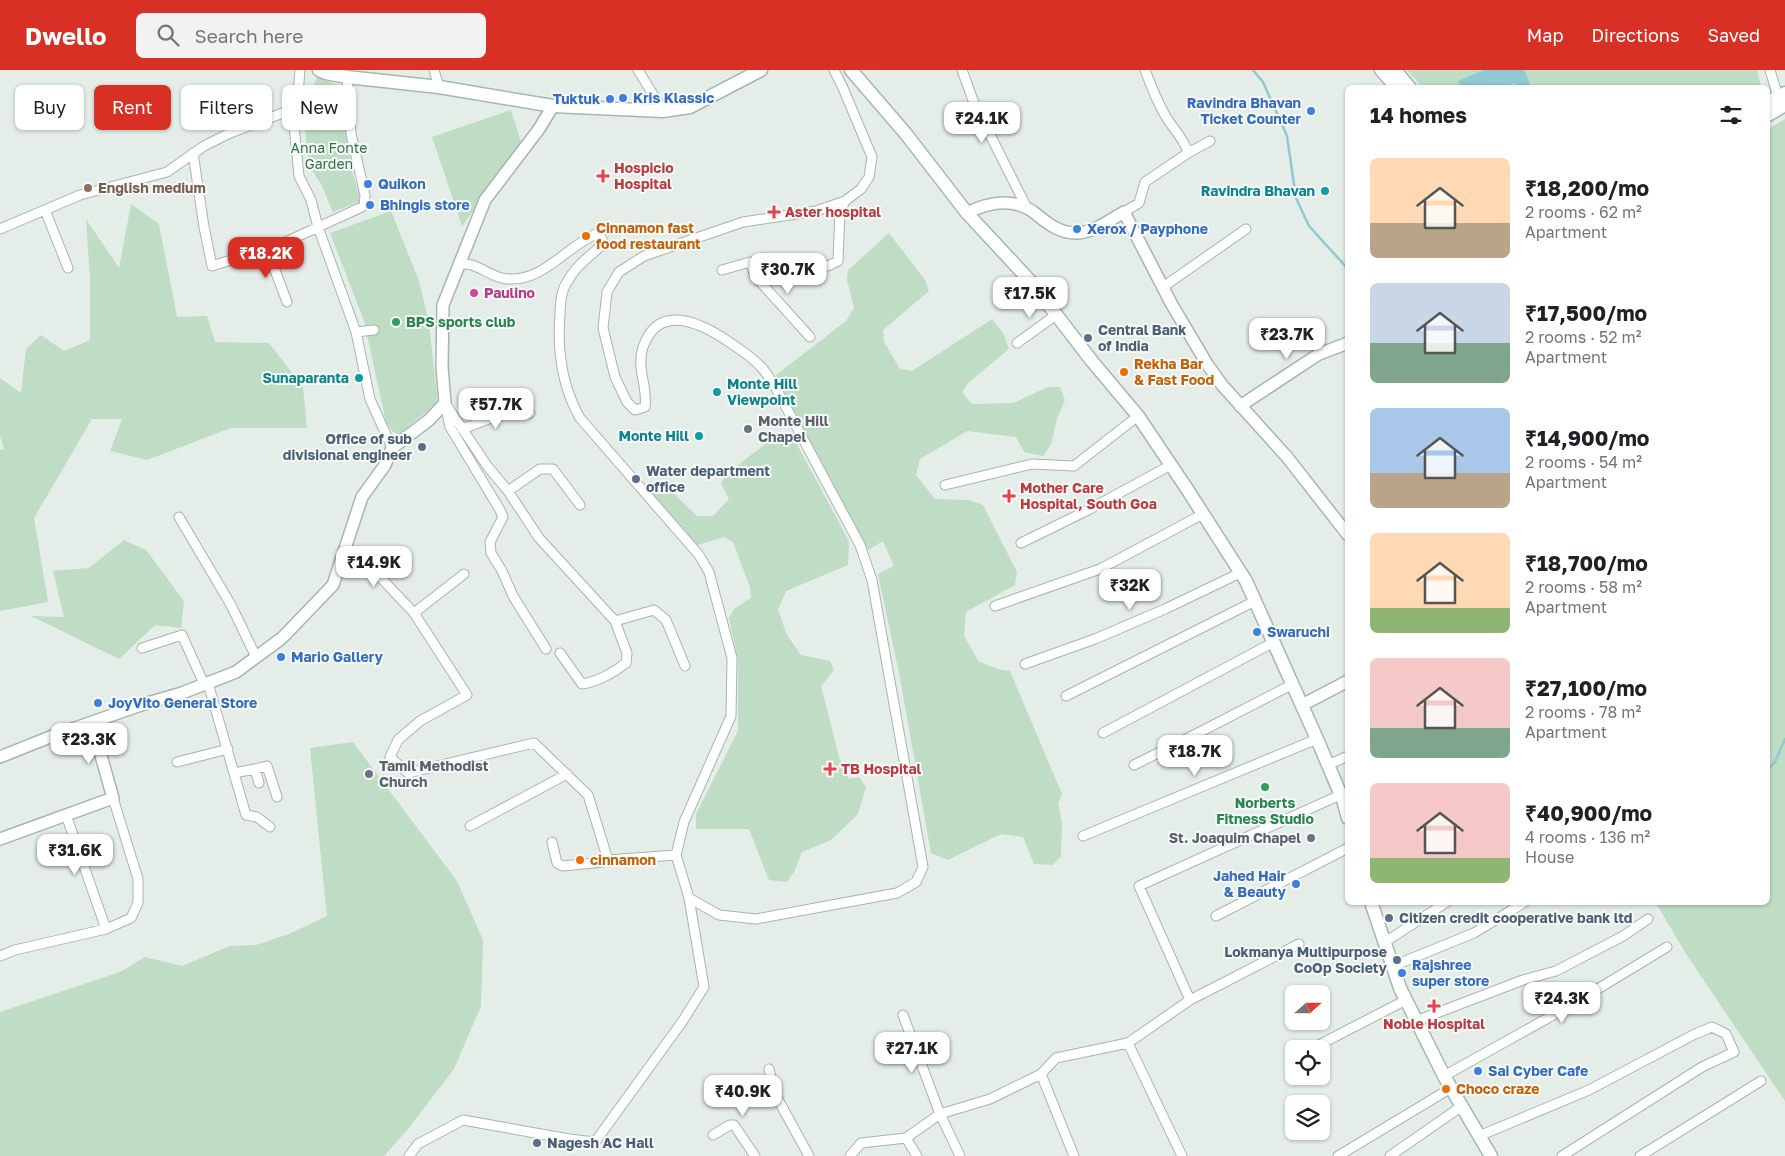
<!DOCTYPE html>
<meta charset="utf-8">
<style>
body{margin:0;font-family:"Golos Text",sans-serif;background:#f2f2f2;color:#202124;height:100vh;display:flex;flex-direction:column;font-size:19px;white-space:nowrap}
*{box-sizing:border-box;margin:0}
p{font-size:16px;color:#757577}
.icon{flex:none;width:28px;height:28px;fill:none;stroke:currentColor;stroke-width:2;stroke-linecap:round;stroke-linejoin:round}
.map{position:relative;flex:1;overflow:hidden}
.panel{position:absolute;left:1345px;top:15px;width:425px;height:820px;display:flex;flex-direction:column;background:#fff;border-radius:8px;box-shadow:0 1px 4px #0004}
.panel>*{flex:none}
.hud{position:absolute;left:15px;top:15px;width:475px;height:45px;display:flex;gap:10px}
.needle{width:32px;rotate:69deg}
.fabs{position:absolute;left:1285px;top:915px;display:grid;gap:10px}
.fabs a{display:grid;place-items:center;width:45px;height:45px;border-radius:8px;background:#fff;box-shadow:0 1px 4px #0004;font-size:25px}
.price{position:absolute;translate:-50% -42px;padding:0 11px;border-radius:10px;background:#fff;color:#222;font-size:16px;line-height:32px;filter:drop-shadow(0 1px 2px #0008)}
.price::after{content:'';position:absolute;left:50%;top:30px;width:15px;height:11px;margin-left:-8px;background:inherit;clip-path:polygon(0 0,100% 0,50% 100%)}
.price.current{background:#d93025;color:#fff}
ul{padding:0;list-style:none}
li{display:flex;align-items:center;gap:15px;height:125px;padding:0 25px}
li span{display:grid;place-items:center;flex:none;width:140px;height:100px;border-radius:8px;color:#555}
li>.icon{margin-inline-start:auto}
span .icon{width:60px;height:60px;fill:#fffc;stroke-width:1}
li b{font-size:21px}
h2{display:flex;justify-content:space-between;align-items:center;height:60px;padding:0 25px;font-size:21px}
.chip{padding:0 18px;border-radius:8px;background:#fff;box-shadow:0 1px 4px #0004;font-size:18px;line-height:45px}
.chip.current{background:#d93025;color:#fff}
header{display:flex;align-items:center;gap:30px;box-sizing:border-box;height:70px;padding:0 25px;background:#d93025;color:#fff}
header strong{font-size:24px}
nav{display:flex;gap:28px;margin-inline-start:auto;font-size:18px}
.search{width:350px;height:45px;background:#f2f2f2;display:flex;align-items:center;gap:12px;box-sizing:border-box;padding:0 18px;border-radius:8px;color:#757577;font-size:19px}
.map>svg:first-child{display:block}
</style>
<header>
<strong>Dwello</strong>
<div class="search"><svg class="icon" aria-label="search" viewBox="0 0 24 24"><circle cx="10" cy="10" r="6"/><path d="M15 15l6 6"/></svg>Search here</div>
<nav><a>Map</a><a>Directions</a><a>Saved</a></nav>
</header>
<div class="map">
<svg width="1785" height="1086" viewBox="0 0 1785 1086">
<rect width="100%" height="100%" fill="#e4ede8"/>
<!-- green -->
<path fill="#beddc4" d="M 1407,0 L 1757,0 L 1761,17 L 1423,18 Z
M 317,7 L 338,15 L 353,105 L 361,131 L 333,142 L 321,114 L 310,97 L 303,46 Z
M 511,40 L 522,75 L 462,156 L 432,67 Z
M 1785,49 L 1785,1031 L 1686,884 L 1656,833 L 1768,832 L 1768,59 Z
M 131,134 L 159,154 L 177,247 L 207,246 L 215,272 L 269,273 L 303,317 L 307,358 L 231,358 L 147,390 L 110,381 L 122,349 L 92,349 L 34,448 L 48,532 L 0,541 L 0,380 L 4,379 L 0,366 L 0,308 L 21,323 L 26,279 L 41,265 L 64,281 L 90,270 L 90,209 L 86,149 L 119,198 Z
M 391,141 L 419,211 L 429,253 L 437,327 L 436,334 L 399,364 L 393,362 L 386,352 L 364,251 L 330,163 Z
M 889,163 L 925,210 L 929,221 L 883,260 L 884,272 L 900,299 L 912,301 L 992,249 L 1003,263 L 1009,279 L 968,313 L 962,322 L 972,334 L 1013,333 L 1048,317 L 1060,317 L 1065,330 L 1057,349 L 1051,374 L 1043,386 L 1024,382 L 1016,367 L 967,361 L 920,389 L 916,405 L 935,429 L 969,430 L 983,435 L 1017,502 L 1015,515 L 966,542 L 964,566 L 979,592 L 1001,600 L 1010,601 L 1062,724 L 1058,733 L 1062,752 L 1061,786 L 1053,795 L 1034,794 L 1023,767 L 1001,764 L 948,790 L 931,783 L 900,608 L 878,504 L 894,496 L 883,471 L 868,480 L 803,360 L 776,305 L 846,251 L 854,238 L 847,210 L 848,200 Z
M 781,362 L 794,369 L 849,471 L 848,495 L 786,521 L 778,540 L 787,565 L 801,585 L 830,591 L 834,600 L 821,616 L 839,687 L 849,709 L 859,707 L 866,717 L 858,744 L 831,770 L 802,782 L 795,800 L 787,812 L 769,810 L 749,759 L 696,759 L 696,744 L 738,661 L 738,590 L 729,548 L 734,539 L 751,528 L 750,517 L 733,472 L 724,467 L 697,475 L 653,424 L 657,416 L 668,418 L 697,446 L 713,446 L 729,429 L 721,413 L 729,402 Z
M 124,470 L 146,480 L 184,531 L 181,558 L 155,555 L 119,589 L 31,546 L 64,547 L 53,501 L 89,498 Z
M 353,672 L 457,811 L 483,870 L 481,936 L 454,999 L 408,1059 L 384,1086 L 0,1086 L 0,942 L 120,902 L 145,887 L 182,896 L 230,876 L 256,875 L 289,864 L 327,846 L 310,678 Z"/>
<!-- water -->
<path fill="#8ecad0" d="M 1484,0 L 1524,0 L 1531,17 L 1517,17 L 1515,13 L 1505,17 L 1461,17 L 1458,11 Z"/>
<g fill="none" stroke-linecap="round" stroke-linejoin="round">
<!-- stream -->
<path stroke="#8ecad0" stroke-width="2.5" d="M 1253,0 L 1263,12 L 1287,66 L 1296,128 L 1309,156 L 1348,199
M 1768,699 L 1775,692 L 1785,669"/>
<!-- minor casing -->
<g stroke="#a7b5af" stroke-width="11">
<path id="minor" d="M 434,0 L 439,17
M 638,0 L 663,41
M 962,0 L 974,33 L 1027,138
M 1770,0 L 1778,27
M 292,36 L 299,106 L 311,130 L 318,157 L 356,262 L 370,329 L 392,378
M 193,83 L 204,157 L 212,196 L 279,175 L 364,136 L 365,125 L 351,64 L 347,7
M 1188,83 L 1210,71
M 45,140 L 68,198
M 1124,142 L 1139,133 L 1145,112 L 1188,83 C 1185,71 1177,63 1170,53 C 1159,37 1152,18 1145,0
M 0,159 L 80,125 L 167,102 L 204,76 L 230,63 L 288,41 L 296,31 L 298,24 L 300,0
M 267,179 L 287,232
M 750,192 L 755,206 L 810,267
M 460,194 C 464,194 468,194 472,195 C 484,199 496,209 508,209 C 544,211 566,177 596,164 L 601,167 L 603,172 C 598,180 593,183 587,188 C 579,195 572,203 567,212 C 561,221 560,234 560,245 C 557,281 562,316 580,348 L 699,485 L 709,502 L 732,588 L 731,646 L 684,752 L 676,785 L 689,828 L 719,845 L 756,849 L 897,823 L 916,812 L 923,797 L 872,510 L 860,475 L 773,313 C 769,308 766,302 762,298 C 754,289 744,282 735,276 C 707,256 660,229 643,277 C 636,299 648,316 645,337 L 635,340 L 627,332 L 615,307 L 603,258 L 607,222 L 619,202 L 644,186 L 743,152 L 816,141 L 845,131
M 722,200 L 750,192 L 790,192 L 828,196 L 838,191 L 840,142 L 845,131 L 861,119 L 869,107 L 872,87 L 843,18 L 834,0
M 1163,217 L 1246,159
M 356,262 L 374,260
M 1017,273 L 1056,245
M 445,333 L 488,397 L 508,421 L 539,468 L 615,551 L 654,540 L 666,550 L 685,596
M 446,338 L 450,357 L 500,440 L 503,447 L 490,472 L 491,483 L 502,501 L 513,526 L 546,579
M 462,359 C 480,353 512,337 530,343
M 945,415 L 1032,394 L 1074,396 L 1138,346
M 508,421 L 540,399 L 553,399 L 580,435
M 179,447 L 231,535 L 256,587
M 1021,473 L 1088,440 L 1171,395
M 344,482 L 381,508 L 414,543
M 464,504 L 414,543 L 467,625 L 420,651 L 398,670 L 390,687 L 408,703 L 534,673 L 588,725 L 608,790 L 676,785
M 995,536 L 1100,499 L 1203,444
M 142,578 L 182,565 L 204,614
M 560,583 L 582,614 C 597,612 615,602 626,593 L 627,583 L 615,551
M 1025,594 L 1095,569 L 1165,539 L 1240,503
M 208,613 L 246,745 L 257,747 L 270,757
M 1066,626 L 1255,531
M 1103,663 L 1274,572
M 177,692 L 228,679
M 1134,695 L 1198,663 L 1293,614
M 1328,695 L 1348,686
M 255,699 L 267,696 L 277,727
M 234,703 L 255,699 L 259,713
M 66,745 L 106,859
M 470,756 L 567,704
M 1083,766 L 1317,669
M 552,772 L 557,793 L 563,796 L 603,792 L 608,790
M 1216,846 L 1348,778
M 1385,872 L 1447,832
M 1299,874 L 1190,930 L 1139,816 L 1340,725
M 0,886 L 15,880 L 106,859 L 131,848 L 138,833 L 138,809 L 113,728
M 1393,896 L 1474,863 L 1525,832
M 903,945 L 940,1044 L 990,1029 L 1041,1004 L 1056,988 L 1128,973 L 1182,1086
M 1416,951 L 1523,910 L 1556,901 L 1623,866 L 1648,849
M 1128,973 L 1190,930
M 1311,979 L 1406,930
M 769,999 L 775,1024 L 809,1086
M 1041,1004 L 1074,1086
M 1444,1006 L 1573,934 L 1667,877
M 713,1065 L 730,1055 L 734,1055 L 755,1086
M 1479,1066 L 1589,1020 L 1693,965 L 1712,957 L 1726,964 L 1734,982 L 1702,997 L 1562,1086
M 906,1068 L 917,1086
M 409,1086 L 418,1074 L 463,1050 L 569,1069 L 595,1072 L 682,952 L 704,917 L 689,828
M 850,1086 L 861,1073 L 906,1068 L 940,1044 L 960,1086
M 1338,1086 L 1451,1018
M 1390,1086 L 1462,1036
M 1640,1086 L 1761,1011"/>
</g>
<!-- tertiary casing -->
<g stroke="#a7b5af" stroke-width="14">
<path id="tertiary" d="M 967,143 C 989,132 1015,127 1036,144 C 1048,154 1061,164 1078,163 C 1094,162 1110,150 1124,142 L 1171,233 L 1207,294 L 1222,315 L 1287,387 L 1348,465
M 1240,336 L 1319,284 L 1348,273
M 1302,635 L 1348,611
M 0,687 L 55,665 L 144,634 L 182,623 L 236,602 L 282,568 L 333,515 L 362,427 L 385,395 L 392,378 L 429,350 L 445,333 L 442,297 L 443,235 L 485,130 L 539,59 L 553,36
M 0,769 L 113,728 L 100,682 L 89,653"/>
</g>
<!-- secondary casing -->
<g stroke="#a2b9b0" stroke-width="15">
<path id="secondary" d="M 319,0 L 326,3 L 347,7 L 439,17 L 553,36 L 663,41 L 690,37 L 761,0
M 851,0 L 906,64 L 967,143 L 1032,213 L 1091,290 L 1138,346 L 1187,419 L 1246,511 L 1317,669 L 1343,730 L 1348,748
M 1381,0 L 1397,18
M 1395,0 L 1410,18
M 1768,32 L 1785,23
M 1768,45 L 1785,35
M 1371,832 L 1400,918 L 1444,1006 L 1491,1086"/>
</g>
<!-- minor -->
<use href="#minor" stroke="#fff" stroke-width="9"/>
<!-- tertiary -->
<use href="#tertiary" stroke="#fff" stroke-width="11"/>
<!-- secondary -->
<use href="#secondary" stroke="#fff" stroke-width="12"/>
</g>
<!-- markers -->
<g fill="#3f7fe0" stroke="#f5f9f7" stroke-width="2">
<circle cx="623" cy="28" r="5"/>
<circle cx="610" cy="29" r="5"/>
<circle cx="1311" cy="41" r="5"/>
<circle cx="368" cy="114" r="5"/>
<circle cx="370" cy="135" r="5"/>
<circle cx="1077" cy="159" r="5"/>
<circle cx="1257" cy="562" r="5"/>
<circle cx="281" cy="587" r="5"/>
<circle cx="98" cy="633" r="5"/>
<circle cx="1296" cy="814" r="5"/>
<circle cx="1402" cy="903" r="5"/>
<circle cx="1478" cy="1001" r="5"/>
</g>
<g fill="#e0444e" stroke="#f5f9f7" stroke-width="2">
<path d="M600.5 98.5h5v5h5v5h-5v5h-5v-5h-5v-5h5z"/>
<path d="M771.5 134.5h5v5h5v5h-5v5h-5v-5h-5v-5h5z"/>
<path d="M1006.5 418.5h5v5h5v5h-5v5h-5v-5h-5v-5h5z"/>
<path d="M827.5 691.5h5v5h5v5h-5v5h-5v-5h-5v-5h5z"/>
<path d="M1431.5 928.5h5v5h5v5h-5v5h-5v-5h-5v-5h5z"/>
</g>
<circle fill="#8d6e63" stroke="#f5f9f7" stroke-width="2" cx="88" cy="118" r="5"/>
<g fill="#0f9aa8" stroke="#f5f9f7" stroke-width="2">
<circle cx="1325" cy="121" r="5"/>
<circle cx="359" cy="308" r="5"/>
<circle cx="717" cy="322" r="5"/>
<circle cx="699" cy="366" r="5"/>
</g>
<g fill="#e8710a" stroke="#f5f9f7" stroke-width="2">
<circle cx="586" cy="166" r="5"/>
<circle cx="1124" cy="302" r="5"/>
<circle cx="580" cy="790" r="5"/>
<circle cx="1446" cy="1019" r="5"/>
</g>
<circle fill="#d1479c" stroke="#f5f9f7" stroke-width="2" cx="474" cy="223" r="5"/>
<g fill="#2e9e5b" stroke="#f5f9f7" stroke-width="2">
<circle cx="396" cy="252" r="5"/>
<circle cx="1265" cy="717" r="5"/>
</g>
<g fill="#5c6f8a" stroke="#f5f9f7" stroke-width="2">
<circle cx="1088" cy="268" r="5"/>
<circle cx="422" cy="377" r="5"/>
<circle cx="636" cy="409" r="5"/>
<circle cx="1389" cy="848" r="5"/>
<circle cx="1397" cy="890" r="5"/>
<circle cx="537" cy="1073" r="5"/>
</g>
<g fill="#6b7280" stroke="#f5f9f7" stroke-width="2">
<circle cx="748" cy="359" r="5"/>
<circle cx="369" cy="704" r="5"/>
<circle cx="1311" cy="768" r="5"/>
</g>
<g text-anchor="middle" stroke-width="4" stroke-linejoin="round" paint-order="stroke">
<!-- shop labels -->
<g font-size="14" font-weight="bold" fill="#366cbe" stroke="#f5f9f7" text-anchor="start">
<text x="633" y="33">Kris Klassic</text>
<text x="600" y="34" text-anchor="end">Tuktuk</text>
<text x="1301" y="38" text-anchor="end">Ravindra Bhavan<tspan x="1301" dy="16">Ticket Counter</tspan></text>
<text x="378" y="119">Quikon</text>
<text x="380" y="140">Bhingis store</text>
<text x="1087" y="164">Xerox / Payphone</text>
<text x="1267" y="567">Swaruchi</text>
<text x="291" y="592">Mario Gallery</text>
<text x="108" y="638">JoyVito General Store</text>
<text x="1286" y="811" text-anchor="end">Jahed Hair<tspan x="1286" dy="16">&amp; Beauty</tspan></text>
<text x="1412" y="900">Rajshree<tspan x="1412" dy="16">super store</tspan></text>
<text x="1488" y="1006">Sai Cyber Cafe</text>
</g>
<!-- park labels -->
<g font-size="14" fill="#2f7445" stroke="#f5f9f7">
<text x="329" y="83">Anna Fonte<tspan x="329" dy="16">Garden</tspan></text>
</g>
<!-- health labels -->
<g font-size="14" font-weight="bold" fill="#be3a42" stroke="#f5f9f7" text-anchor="start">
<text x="614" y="103">Hospicio<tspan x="614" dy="16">Hospital</tspan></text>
<text x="785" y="147">Aster hospital</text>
<text x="1020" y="423">Mother Care<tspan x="1020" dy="16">Hospital, South Goa</tspan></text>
<text x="841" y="704">TB Hospital</text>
<text x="1434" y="959" text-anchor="middle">Noble Hospital</text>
</g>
<!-- education labels -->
<g font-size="14" font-weight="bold" fill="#785e54" stroke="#f5f9f7" text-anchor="start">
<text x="98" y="123">English medium</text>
</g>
<!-- culture labels -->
<g font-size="14" font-weight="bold" fill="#0d838f" stroke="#f5f9f7" text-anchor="end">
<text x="1315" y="126">Ravindra Bhavan</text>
<text x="349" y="313">Sunaparanta</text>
<text x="727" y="319" text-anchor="start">Monte Hill<tspan x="727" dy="16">Viewpoint</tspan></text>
<text x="689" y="371">Monte Hill</text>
</g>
<!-- food labels -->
<g font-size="14" font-weight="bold" fill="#c56008" stroke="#f5f9f7" text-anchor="start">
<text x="596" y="163">Cinnamon fast<tspan x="596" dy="16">food restaurant</tspan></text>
<text x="1134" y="299">Rekha Bar<tspan x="1134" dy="16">&amp; Fast Food</tspan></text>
<text x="590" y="795">cinnamon</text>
<text x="1456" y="1024">Choco craze</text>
</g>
<!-- hotel labels -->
<g font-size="14" font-weight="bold" fill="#b23c85" stroke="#f5f9f7" text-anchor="start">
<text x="484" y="228">Paulino</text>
</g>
<!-- leisure labels -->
<g font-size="14" font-weight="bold" fill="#27864d" stroke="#f5f9f7" text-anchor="start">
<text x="406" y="257">BPS sports club</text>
<text x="1265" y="738" text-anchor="middle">Norberts<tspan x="1265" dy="16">Fitness Studio</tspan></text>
</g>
<!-- service labels -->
<g font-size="14" font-weight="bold" fill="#4e5e75" stroke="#f5f9f7" text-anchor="start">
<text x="1098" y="265">Central Bank<tspan x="1098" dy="16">of India</tspan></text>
<text x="412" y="374" text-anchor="end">Office of sub<tspan x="412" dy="16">divisional engineer</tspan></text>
<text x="646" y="406">Water department<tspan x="646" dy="16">office</tspan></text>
<text x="1399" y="853">Citizen credit cooperative bank ltd</text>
<text x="1387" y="887" text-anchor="end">Lokmanya Multipurpose<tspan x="1387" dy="16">CoOp Society</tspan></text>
<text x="547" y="1078">Nagesh AC Hall</text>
</g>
<!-- worship labels -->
<g font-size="14" font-weight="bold" fill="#5b616d" stroke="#f5f9f7" text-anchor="start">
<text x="758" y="356">Monte Hill<tspan x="758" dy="16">Chapel</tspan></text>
<text x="379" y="701">Tamil Methodist<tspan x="379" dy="16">Church</tspan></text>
<text x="1301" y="773" text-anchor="end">St. Joaquim Chapel</text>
</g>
</g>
</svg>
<div class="fabs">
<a><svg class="needle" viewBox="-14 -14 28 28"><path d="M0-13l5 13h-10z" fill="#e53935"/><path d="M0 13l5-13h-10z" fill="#757577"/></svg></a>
<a><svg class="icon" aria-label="locate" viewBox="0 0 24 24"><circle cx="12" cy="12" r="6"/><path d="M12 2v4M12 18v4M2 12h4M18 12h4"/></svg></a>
<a><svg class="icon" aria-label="layers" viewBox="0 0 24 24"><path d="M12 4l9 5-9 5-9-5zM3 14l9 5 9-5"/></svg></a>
</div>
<b class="price" style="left:982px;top:74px">₹24.1K</b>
<b class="price current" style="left:266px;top:209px">₹18.2K</b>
<b class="price" style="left:788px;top:225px">₹30.7K</b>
<b class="price" style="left:1030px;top:249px">₹17.5K</b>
<b class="price" style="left:1287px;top:290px">₹23.7K</b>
<b class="price" style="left:496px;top:360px">₹57.7K</b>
<b class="price" style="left:374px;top:518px">₹14.9K</b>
<b class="price" style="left:1130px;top:541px">₹32K</b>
<b class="price" style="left:89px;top:695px">₹23.3K</b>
<b class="price" style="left:1195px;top:707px">₹18.7K</b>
<b class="price" style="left:75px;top:806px">₹31.6K</b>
<b class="price" style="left:1562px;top:954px">₹24.3K</b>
<b class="price" style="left:912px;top:1004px">₹27.1K</b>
<b class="price" style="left:743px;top:1047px">₹40.9K</b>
<div class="hud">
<a class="chip">Buy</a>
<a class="chip current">Rent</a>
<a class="chip">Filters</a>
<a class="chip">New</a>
</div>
<section class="panel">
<h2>14 homes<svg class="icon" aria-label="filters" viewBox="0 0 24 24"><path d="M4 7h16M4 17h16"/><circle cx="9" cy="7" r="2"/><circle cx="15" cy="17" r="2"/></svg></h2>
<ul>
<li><span style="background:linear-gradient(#ffd9b3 65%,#b9a48a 0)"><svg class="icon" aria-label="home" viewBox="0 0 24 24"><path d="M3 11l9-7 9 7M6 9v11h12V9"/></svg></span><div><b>₹18,200/mo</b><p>2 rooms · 62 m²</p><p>Apartment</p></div></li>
<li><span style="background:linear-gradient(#c9d6e8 60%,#7fa58c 0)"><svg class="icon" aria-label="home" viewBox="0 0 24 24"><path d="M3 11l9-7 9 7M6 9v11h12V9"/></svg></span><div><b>₹17,500/mo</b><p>2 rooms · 52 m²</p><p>Apartment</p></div></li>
<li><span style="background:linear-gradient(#a9c7e8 65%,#b9a48a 0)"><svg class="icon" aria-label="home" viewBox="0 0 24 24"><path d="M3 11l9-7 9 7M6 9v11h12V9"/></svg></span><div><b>₹14,900/mo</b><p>2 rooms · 54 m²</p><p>Apartment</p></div></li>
<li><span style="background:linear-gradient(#ffd9b3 75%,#8fb573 0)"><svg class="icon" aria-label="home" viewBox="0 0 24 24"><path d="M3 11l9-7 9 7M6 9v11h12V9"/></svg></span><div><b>₹18,700/mo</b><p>2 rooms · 58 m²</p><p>Apartment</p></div></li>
<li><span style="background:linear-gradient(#f6c9c9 70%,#7fa58c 0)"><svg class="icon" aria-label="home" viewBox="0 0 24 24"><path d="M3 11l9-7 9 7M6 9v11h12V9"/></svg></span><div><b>₹27,100/mo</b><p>2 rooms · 78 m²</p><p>Apartment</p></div></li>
<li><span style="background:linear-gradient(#f6c9c9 75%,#8fb573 0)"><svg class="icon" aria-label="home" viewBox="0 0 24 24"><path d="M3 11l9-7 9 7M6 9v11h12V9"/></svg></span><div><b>₹40,900/mo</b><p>4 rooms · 136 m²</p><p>House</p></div></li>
</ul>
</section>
</div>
